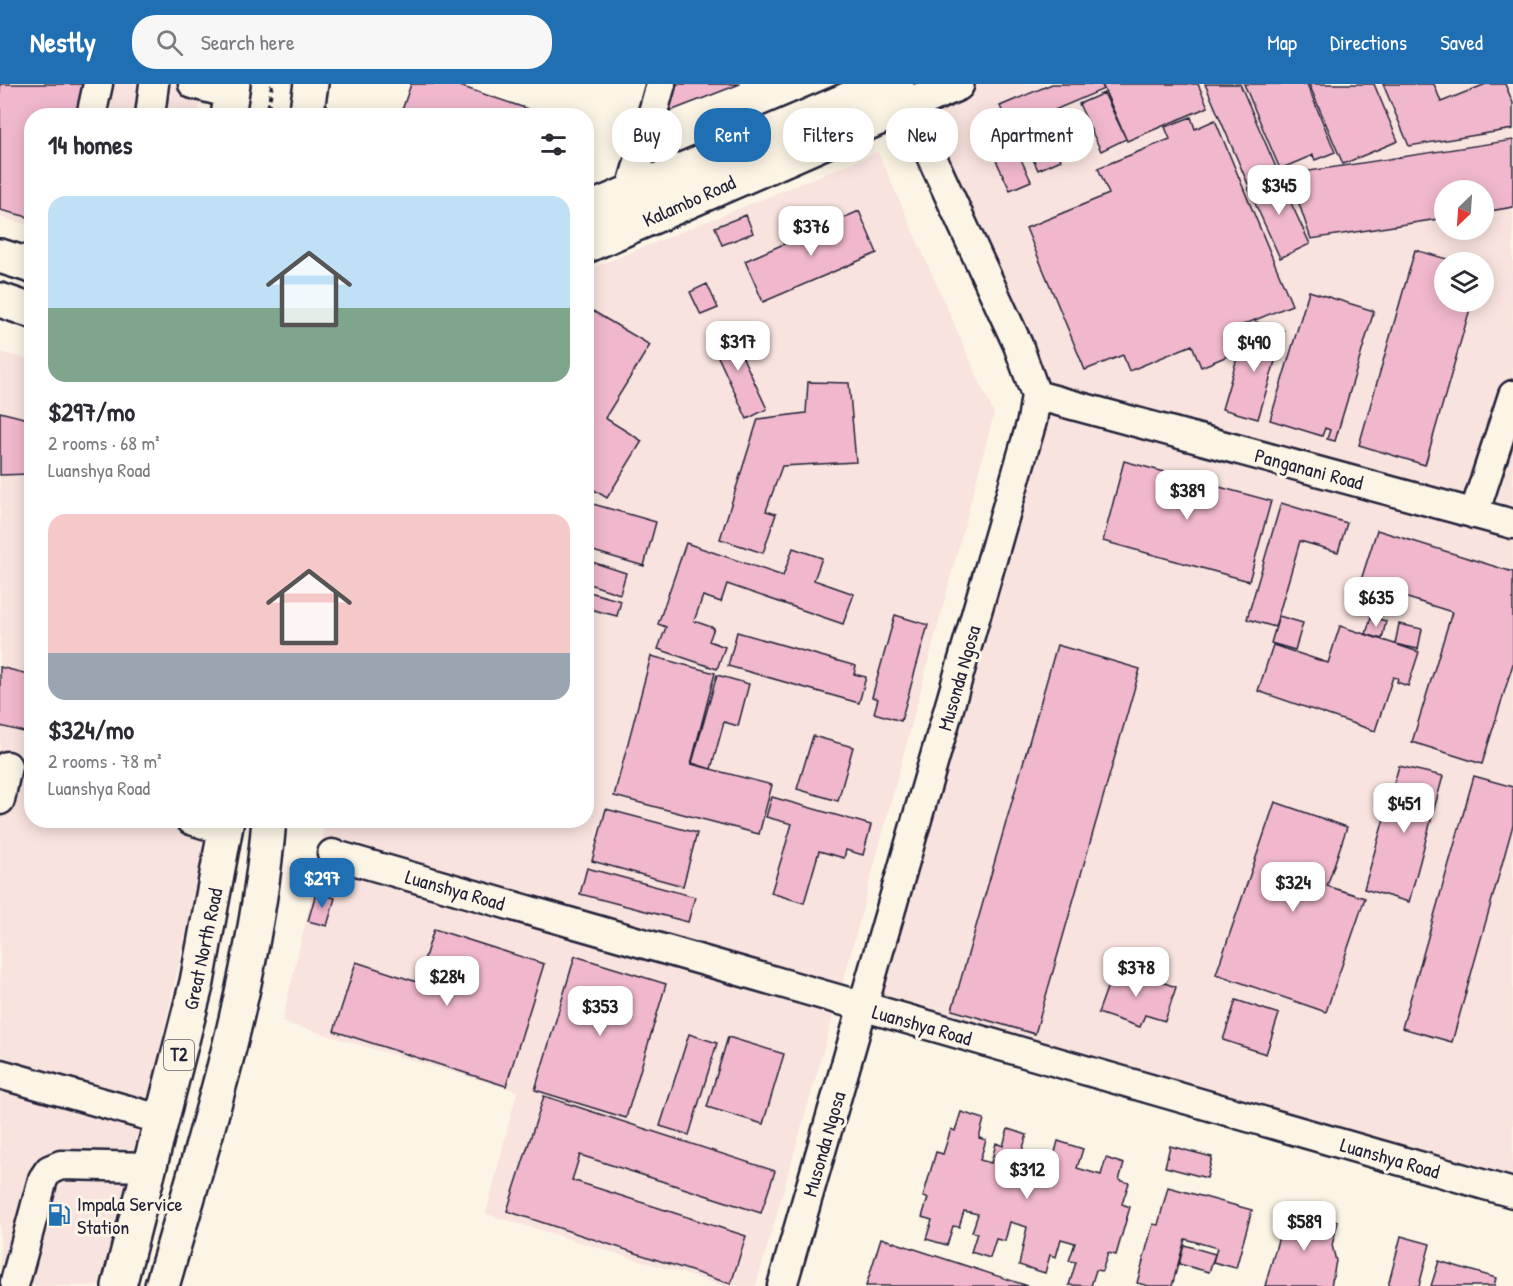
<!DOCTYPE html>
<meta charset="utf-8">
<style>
body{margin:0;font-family:"Patrick Hand",sans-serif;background:#f7f7f7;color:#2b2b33;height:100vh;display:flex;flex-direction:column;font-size:22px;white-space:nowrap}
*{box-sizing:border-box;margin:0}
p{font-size:20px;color:#7c7c81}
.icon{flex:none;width:33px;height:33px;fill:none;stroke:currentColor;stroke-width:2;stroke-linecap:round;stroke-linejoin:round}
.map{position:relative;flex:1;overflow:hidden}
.drawer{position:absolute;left:24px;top:24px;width:570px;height:720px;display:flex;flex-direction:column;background:#fff;border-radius:24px;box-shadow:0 3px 15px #0003}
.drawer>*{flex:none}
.hud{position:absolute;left:612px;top:24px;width:570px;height:54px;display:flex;gap:12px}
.needle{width:39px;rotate:205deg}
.tools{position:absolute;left:1434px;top:96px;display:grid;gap:12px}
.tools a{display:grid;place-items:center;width:60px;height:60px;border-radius:50%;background:#fff;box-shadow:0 3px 15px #0003;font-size:30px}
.price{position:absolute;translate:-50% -51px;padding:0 14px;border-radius:12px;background:#fff;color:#222;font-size:20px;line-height:39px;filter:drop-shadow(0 2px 3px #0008)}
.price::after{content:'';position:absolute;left:50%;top:36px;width:18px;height:14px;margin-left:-9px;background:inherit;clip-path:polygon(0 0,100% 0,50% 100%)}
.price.selected{background:#1f6fb2;color:#fff}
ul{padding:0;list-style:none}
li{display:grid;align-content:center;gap:12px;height:318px;padding:0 24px}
li span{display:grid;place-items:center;height:186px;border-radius:18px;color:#555}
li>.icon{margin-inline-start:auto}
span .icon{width:108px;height:108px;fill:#fffc;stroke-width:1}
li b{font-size:26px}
h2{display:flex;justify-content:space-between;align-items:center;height:72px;padding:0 24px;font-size:26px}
.tag{padding:0 21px;border-radius:24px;background:#fff;box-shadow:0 3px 15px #0003;font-size:21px;line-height:54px}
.tag.selected{background:#1f6fb2;color:#fff}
header{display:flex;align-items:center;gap:36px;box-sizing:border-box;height:84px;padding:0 30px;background:#1f6fb2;color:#fff}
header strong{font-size:28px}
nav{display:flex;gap:33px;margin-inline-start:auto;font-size:21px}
.search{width:420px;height:54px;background:#f7f7f7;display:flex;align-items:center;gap:15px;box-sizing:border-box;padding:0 21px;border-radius:24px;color:#7c7c81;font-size:22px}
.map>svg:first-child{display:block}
</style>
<header>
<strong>Nestly</strong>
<div class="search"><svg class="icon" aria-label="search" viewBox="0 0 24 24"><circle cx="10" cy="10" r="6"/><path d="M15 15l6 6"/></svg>Search here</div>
<nav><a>Map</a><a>Directions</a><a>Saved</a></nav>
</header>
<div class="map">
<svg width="1513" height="1202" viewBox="0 0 1513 1202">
<rect width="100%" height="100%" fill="#fcf5e5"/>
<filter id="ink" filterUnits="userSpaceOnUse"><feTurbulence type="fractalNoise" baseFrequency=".0167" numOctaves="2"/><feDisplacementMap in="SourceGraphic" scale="12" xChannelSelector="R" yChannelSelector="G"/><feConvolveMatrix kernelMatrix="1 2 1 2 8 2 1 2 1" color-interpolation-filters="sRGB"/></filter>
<g filter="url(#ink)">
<!-- built -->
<path fill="#f9e3de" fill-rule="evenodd" d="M 0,0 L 206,0 L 197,31 L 32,32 L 31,142 L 0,133 Z
M 904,0 L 1513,0 L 1513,1111 L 874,929 L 1043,313 ZM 1444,106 L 1484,106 L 1484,146 L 1444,146 ZM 1444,178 L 1484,178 L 1484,218 L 1444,218 Z
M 878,68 L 994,330 L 846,888 L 756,1202 L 724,1202 L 486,1130 L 517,1007 L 282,938 L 322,768 L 324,737 L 586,736 L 587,186 Z
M 0,268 L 31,276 L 32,736 L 201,737 L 202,773 L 139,1062 L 98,1202 L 0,1202 Z"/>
<!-- building -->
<path fill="#f1b8cd" stroke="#22223b" stroke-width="1.5" d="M 0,0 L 84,0 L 81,32 L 32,32 L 32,134 L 0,126 Z
M 411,0 L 454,0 L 531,26 L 529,32 L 400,32 Z
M 668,0 L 740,0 L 660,31 Z
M 1052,0 L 1101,0 L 1104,5 L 1010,45 L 1000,22 Z
M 1102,0 L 1198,0 L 1208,23 L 1127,57 Z
M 1205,0 L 1240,0 L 1278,88 L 1248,100 Z
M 1244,0 L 1307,0 L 1335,68 L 1315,76 L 1313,71 L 1280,85 Z
M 1309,0 L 1374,0 L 1398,57 L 1343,80 Z
M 1383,0 L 1434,0 L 1441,18 L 1486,0 L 1505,0 L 1513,19 L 1513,45 L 1409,62 Z
M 1104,9 L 1126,55 L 1101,67 L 1079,20 Z
M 1191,33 L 1195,45 L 1215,36 L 1292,221 L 1238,243 L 1247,264 L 1201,283 L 1192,261 L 1129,287 L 1123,271 L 1085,286 L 1026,144 L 1109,110 L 1098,84 L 1170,55 L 1165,43 Z
M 1042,37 L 1061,76 L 1038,86 L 1020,47 Z
M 1008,47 L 1031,97 L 1010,106 L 987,57 Z
M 1513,56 L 1513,123 L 1484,128 L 1484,106 L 1444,106 L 1444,134 L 1311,155 L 1289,90 Z
M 1278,91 L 1310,160 L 1280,174 L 1248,104 Z
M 859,127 L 877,169 L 763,218 L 745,177 Z
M 746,131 L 753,149 L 722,161 L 715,143 Z
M 1415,166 L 1458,178 L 1444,178 L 1444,218 L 1472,218 L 1425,381 L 1359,361 Z
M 707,200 L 718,224 L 701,231 L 690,208 Z
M 1309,207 L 1374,227 L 1335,357 L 1327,355 L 1330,346 L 1325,344 L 1322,352 L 1270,336 Z
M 586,223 L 650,261 L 605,334 L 642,357 L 607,414 L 586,401 Z
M 1256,238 L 1284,247 L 1258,335 L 1222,325 L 1238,271 L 1246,273 Z
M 728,242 L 767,325 L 747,335 L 708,251 Z
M 808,298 L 849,299 L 856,378 L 782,382 L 766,427 L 776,430 L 763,469 L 720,455 L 758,335 L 806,329 Z
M 0,328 L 32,336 L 32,395 L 29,390 L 0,391 Z
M 1124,377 L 1271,417 L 1249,497 L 1103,457 Z
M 586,418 L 656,438 L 644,482 L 586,465 Z
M 1281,419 L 1347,439 L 1338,468 L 1300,457 L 1275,543 L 1247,535 Z
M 1377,446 L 1513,488 L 1513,580 L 1482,680 L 1412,658 L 1452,528 L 1360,499 Z
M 686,459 L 783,492 L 793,464 L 822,474 L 814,496 L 854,510 L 843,540 L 727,500 L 721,518 L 703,512 L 694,537 L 714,544 L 709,557 L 725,563 L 717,585 L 658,565 L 666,543 L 658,540 Z
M 586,476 L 626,489 L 620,510 L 586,499 Z
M 586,507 L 621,517 L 617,532 L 586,524 Z
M 895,531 L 928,541 L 901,637 L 874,629 L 878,615 L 872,613 Z
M 1279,532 L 1303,539 L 1295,566 L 1271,559 Z
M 1371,533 L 1386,537 L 1382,555 L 1366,550 Z
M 1399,540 L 1422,545 L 1418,565 L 1395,560 Z
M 1340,542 L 1419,568 L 1408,602 L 1397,598 L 1398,594 L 1393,593 L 1375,647 L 1258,607 L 1273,561 L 1328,579 Z
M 737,548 L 856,582 L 854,590 L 866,593 L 859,619 L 728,582 Z
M 1057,561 L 1140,585 L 1035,950 L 952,926 Z
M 651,572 L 715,589 L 691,680 L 772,701 L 759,750 L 614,712 Z
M 0,583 L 32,591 L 32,650 L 0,642 Z
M 717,591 L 749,600 L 738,642 L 724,638 L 711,685 L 692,679 Z
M 813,652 L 853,663 L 838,717 L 797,705 Z
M 1399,682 L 1443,692 L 1409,818 L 1364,805 Z
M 1474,692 L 1513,703 L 1513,741 L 1452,958 L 1402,944 Z
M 772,713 L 871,741 L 863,771 L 846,766 L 844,774 L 819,767 L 804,819 L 771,809 L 792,740 L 766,733 Z
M 1275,718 L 1347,743 L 1327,802 L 1365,814 L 1326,928 L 1216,890 Z
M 606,725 L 697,749 L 683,802 L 592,777 Z
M 587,784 L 695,813 L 688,838 L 580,810 Z
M 316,809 L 335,814 L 327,842 L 308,837 Z
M 434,845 L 544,880 L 506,1002 L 334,947 L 356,878 L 417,898 Z
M 575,872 L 666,900 L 626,1034 L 535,1006 Z
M 1115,882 L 1176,903 L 1165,937 L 1145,931 L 1140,943 L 1098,929 Z
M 1236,916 L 1279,930 L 1266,970 L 1223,956 Z
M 689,950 L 717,959 L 689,1051 L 660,1042 Z
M 728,953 L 784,970 L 763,1040 L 707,1023 Z
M 544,1012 L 775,1087 L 761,1129 L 580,1071 L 572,1096 L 746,1152 L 731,1200 L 507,1127 Z
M 961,1028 L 984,1035 L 979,1054 L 986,1056 L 980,1076 L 991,1079 L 996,1059 L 1003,1062 L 1008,1045 L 1027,1051 L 1022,1067 L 1034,1070 L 1027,1091 L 1040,1094 L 1046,1074 L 1053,1076 L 1058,1057 L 1083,1065 L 1077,1084 L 1101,1091 L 1106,1074 L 1124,1080 L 1119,1096 L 1129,1099 L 1122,1120 L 1130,1123 L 1116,1171 L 1108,1169 L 1102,1187 L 1096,1186 L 1091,1202 L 1069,1201 L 1076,1178 L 1069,1177 L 1075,1159 L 1061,1155 L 1056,1173 L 1050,1171 L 1045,1189 L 1019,1181 L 1027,1143 L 1010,1138 L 1005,1157 L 996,1155 L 990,1174 L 971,1168 L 977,1149 L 972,1148 L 978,1130 L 964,1127 L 959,1143 L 953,1142 L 947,1161 L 926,1155 L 932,1136 L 922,1133 L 928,1114 L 923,1113 L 936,1068 L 943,1070 L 951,1045 L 955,1047 Z
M 1170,1062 L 1212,1073 L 1207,1094 L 1165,1083 Z
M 1168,1103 L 1252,1126 L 1236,1184 L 1213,1178 L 1217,1164 L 1185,1155 L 1172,1202 L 1149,1202 L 1137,1199 L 1153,1140 L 1158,1141 Z
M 1287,1124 L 1338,1138 L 1332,1161 L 1336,1177 L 1331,1202 L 1265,1202 Z
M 1401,1152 L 1430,1160 L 1419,1202 L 1388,1202 Z
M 881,1154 L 1028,1202 L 866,1202 Z
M 1184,1161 L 1215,1170 L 1209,1188 L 1179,1180 Z
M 1439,1177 L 1496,1194 L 1494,1202 L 1431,1202 Z"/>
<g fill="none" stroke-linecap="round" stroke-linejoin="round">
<!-- minor casing -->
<g stroke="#22223b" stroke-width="33">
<path id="minor" d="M 193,0 L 231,10
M 91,32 L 98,0
M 150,32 L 154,0
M 630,109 L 661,0
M 1036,311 L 1513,440
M 1474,430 L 1513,311
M 0,716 L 7,682
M 191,736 L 227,747
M 332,770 L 1513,1109
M 0,990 L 163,1036
M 15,1198 L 43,1095 L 49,1086 L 61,1081 L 150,1083
M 782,1202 L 1032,337 L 1036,311 L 1018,261 L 898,0"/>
</g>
<!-- major casing -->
<g stroke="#22223b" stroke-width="38">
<path id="major" d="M 228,32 L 233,0
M 306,32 L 311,0
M 586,127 L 884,0
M 586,162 L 957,0
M 0,172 L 32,182
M 0,216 L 32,227
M 119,1202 L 197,898 L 227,736
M 162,1202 C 206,1050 256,895 269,736"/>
</g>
<!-- path -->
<path stroke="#22223b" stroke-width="4" stroke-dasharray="4.5 4.5" stroke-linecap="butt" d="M 267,32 L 272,0"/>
<!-- minor -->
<use href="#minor" stroke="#fcf5e5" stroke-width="28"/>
<!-- major -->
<use href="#major" stroke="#fcf5e5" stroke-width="33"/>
</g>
</g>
<!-- icons -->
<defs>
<g id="fuel-bare" transform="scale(1.8)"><path d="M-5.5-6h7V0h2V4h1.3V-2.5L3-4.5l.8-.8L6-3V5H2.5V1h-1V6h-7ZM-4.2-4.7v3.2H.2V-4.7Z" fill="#1f6fb2" stroke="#fcf5e5" stroke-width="2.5" paint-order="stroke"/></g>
</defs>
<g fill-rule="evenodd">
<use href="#fuel-bare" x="59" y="1131"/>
</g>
<g text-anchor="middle" stroke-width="6" stroke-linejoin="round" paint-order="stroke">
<!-- shield labels -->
<rect fill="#fcf5e5" stroke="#63616e" stroke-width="1.5" x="164" y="956" width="30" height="30" rx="4.5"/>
<g font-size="18" font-weight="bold" fill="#22223b">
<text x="179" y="977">T2</text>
</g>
<!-- street labels -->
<g font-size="20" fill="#22223b" stroke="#fcf5e5">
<text transform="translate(689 117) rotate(-24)" y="7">Kalambo Road</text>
<text transform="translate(1309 385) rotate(15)" y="7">Panganani Road</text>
<text transform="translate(959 594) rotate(-74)" y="7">Musonda Ngosa</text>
<text transform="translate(455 806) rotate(16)" y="7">Luanshya Road</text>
<text transform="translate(203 865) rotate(-78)" y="7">Great North Road</text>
<text transform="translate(922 941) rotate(16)" y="7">Luanshya Road</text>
<text transform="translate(824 1060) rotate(-74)" y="7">Musonda Ngosa</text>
<text transform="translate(1390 1074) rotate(16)" y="7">Luanshya Road</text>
</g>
<!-- poi labels -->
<g font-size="20" fill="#22223b" stroke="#fcf5e5" text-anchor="start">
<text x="77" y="1127">Impala Service<tspan x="77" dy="23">Station</tspan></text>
</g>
</g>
</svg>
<div class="tools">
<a><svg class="needle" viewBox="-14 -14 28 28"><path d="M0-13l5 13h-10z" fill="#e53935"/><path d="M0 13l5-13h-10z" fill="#7c7c81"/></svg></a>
<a><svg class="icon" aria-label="layers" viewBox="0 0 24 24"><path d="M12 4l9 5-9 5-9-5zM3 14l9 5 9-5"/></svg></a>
</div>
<b class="price" style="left:1279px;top:132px">$345</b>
<b class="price" style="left:811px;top:173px">$376</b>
<b class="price" style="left:738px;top:288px">$317</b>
<b class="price" style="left:1254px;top:289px">$490</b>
<b class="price" style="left:1187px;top:437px">$389</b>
<b class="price" style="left:1376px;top:544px">$635</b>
<b class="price" style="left:1404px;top:750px">$451</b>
<b class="price selected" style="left:322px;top:825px">$297</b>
<b class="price" style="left:1293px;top:829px">$324</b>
<b class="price" style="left:1136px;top:914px">$378</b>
<b class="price" style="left:447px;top:923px">$284</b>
<b class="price" style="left:600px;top:953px">$353</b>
<b class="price" style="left:1027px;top:1116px">$312</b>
<b class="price" style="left:1304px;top:1168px">$589</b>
<div class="hud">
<a class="tag">Buy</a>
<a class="tag selected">Rent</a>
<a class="tag">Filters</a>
<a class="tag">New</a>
<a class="tag">Apartment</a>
</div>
<section class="drawer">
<h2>14 homes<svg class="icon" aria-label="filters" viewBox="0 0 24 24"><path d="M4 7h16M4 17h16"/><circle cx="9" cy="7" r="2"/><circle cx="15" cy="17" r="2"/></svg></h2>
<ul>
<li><span style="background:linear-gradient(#bfe0f5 60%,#7fa58c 0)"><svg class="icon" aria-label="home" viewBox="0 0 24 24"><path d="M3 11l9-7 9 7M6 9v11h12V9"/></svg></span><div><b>$297/mo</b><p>2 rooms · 68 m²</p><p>Luanshya Road</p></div></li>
<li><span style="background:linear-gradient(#f6c9c9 75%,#9aa5b1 0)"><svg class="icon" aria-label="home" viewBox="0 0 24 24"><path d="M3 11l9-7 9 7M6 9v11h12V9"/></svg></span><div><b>$324/mo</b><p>2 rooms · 78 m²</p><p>Luanshya Road</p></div></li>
</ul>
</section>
</div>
